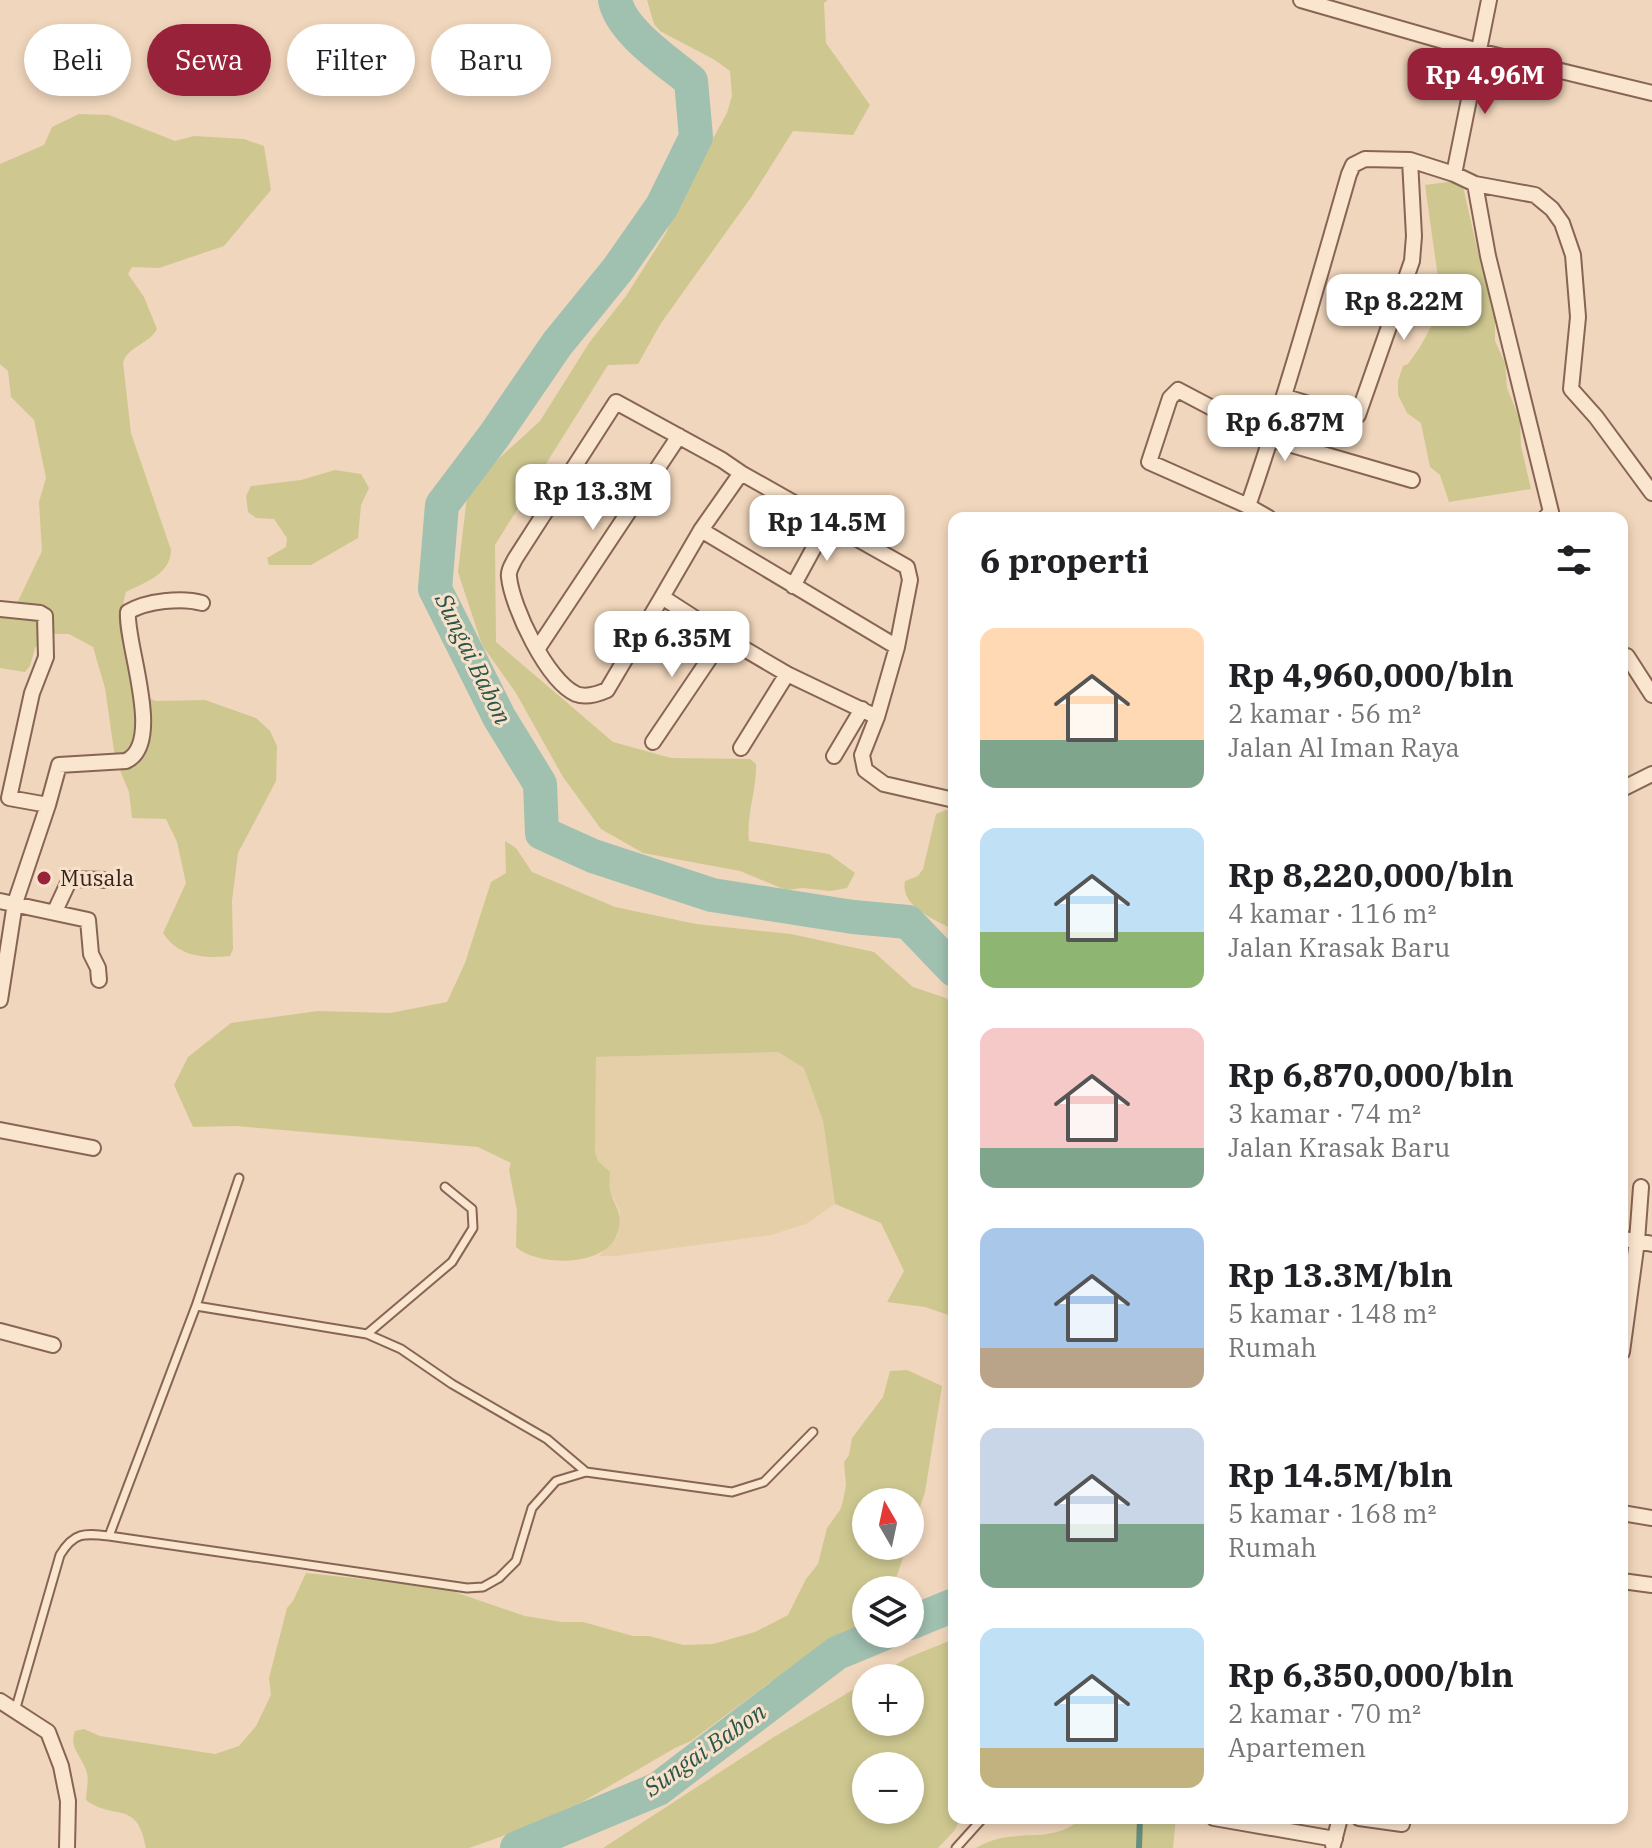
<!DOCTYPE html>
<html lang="id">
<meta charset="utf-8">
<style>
body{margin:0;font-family:"IBM Plex Serif",serif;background:#f6f6f6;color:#202124;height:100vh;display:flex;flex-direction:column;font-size:30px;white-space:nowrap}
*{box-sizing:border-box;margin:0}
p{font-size:26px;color:#757577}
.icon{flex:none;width:44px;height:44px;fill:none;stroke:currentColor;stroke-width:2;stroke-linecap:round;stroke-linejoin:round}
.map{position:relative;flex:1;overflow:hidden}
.drawer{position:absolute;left:948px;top:512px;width:680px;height:1312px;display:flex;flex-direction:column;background:#fff;border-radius:16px;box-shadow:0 4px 12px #0003}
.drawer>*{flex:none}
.hud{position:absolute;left:24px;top:24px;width:760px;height:72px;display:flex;gap:16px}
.needle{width:52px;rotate:351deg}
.controls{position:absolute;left:852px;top:1488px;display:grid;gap:16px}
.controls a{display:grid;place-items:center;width:72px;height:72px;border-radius:50%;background:#fff;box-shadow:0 4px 12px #0003;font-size:40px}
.price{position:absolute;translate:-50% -68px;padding:0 18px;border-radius:16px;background:#fff;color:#222;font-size:26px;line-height:52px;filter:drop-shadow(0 2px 4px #0008)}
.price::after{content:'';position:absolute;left:50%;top:48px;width:24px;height:18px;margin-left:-12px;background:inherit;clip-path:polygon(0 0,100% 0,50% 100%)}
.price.current{background:#99223b;color:#fff}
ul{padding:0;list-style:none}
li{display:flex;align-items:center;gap:24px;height:200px;padding:0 32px}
li span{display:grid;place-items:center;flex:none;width:224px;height:160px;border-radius:16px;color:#555}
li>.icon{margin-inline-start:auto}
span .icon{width:96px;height:96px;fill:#fffc;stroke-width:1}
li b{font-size:34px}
h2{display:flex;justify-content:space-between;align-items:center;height:96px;padding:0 32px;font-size:34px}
.tag{padding:0 28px;border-radius:36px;background:#fff;box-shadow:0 4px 12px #0003;font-size:28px;line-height:72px}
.tag.current{background:#99223b;color:#fff}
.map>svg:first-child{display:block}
</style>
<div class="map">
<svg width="1652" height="1848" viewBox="0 0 1652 1848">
<rect width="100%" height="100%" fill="#f0d6bc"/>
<!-- farmland -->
<path fill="#e5cfa9" d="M 778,1052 L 805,1068 L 823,1121 L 835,1204 L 806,1224 L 771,1235 L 615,1256 L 599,1256 L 617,1236 L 620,1211 L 609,1189 L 610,1172 L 598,1161 L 595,1152 L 596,1057 Z"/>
<!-- green -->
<path fill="#cec890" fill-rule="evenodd" d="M 647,0 L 828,0 L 824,3 L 826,43 L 870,105 L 853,135 L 793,131 L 752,196 L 661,323 L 638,364 L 608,365 L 495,545 L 496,642 L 613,742 L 671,758 L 750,759 L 756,764 C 757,789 746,815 749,841 L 829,854 L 855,873 L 847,888 L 830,891 L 803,888 L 786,890 L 740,871 L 643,853 L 601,829 L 563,777 L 516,693 L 482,645 L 458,572 L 467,497 L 473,482 L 540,421 L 589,343 L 626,296 L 666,233 L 681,197 L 727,113 L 732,96 L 730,71 L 715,60 L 660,31 L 654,24 Z
M 79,114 L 109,115 L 175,141 L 194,136 L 244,139 L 264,146 L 271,190 L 224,246 L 159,268 L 132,267 L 128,274 L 144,297 L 157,329 C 149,344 129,346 123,362 L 131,433 L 171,550 C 171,574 144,583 126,592 C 116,622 128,654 134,684 L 140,693 L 155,701 L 205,700 L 256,718 L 270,731 L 277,746 L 276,781 L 238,853 L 232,901 L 233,949 L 230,956 C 202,959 178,956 163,933 L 186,883 L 177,842 L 166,819 L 132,818 L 129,792 L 115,758 L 105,688 L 93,647 L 69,634 L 51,634 L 35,648 L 30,666 L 25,672 L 0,668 L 0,609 L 18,601 L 42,551 L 39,502 L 46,478 L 34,420 L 11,397 L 8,371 L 0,364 L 0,164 L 44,145 L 52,127 Z
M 1455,181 L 1462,182 L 1481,266 L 1489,279 L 1490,304 L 1495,320 L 1495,341 L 1505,363 L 1507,388 L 1520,420 L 1521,446 L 1531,489 L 1449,502 L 1440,475 L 1430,467 L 1421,423 L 1407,413 L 1398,395 L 1398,381 L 1403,366 L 1408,364 L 1420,347 L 1437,316 L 1439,285 L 1425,185 Z
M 335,470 L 361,474 L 369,488 L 361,505 L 358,538 L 311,565 L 269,565 L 267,558 L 286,547 L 287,538 L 274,519 L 256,518 L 248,512 L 246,496 L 251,486 L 301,480 Z
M 954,807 L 954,930 C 934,919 900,907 905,881 L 918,876 L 923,869 L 936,814 Z
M 505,841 L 516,848 L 532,872 L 615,907 L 696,924 L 791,934 L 874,952 L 913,987 L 946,998 L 954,1005 L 954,1317 L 925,1307 L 887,1302 L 904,1271 L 881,1223 L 835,1204 L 823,1121 L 804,1068 L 778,1052 L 596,1057 L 595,1152 L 598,1161 L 610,1172 C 610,1177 609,1185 610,1190 C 615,1209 623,1210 618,1231 C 609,1268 538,1267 516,1247 L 517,1211 L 509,1170 L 511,1163 L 478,1147 L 236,1126 L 193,1127 L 174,1085 L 188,1057 L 231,1023 L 318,1011 L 390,1013 L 447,1002 L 465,963 L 491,882 L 506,873 Z
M 907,1370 L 942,1386 L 925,1492 L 910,1537 L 910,1502 L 866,1502 L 866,1546 L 907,1546 L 892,1590 L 866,1590 L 866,1621 L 769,1683 L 691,1741 L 675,1748 L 582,1802 L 514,1832 L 469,1848 L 146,1848 C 137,1798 115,1822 86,1800 C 86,1792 89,1781 87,1773 C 83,1757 68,1748 75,1731 L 84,1729 L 100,1736 L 215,1754 L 239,1746 L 256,1726 L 271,1695 L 269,1678 L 287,1608 L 293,1601 L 306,1573 L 440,1587 L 525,1616 L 562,1622 L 583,1622 L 633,1636 L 649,1636 L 683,1645 L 713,1644 L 755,1632 L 788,1615 L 806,1579 L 818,1564 L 827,1528 L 840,1510 L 843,1501 L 846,1485 L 844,1462 L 849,1455 L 852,1438 L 883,1397 L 890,1371 Z
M 954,1639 L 954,1818 L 961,1818 L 954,1831 L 938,1848 L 603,1848 L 774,1737 L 866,1682 L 866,1722 L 910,1722 L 910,1678 L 874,1678 L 907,1658 ZM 910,1766 L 910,1810 L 866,1810 L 866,1766 Z
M 1082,1818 L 1176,1818 L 1173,1848 L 976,1848 C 1016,1824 1049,1848 1082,1818 Z"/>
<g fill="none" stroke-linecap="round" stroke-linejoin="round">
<!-- stream -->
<path stroke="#678e7c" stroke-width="6" d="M 1139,1848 L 1140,1818"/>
<!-- river -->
<path stroke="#a0c0b0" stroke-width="34" d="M 615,0 C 621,31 667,61 691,81 L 696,137 L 662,206 L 618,269 L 557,344 L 494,436 L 442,505 L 435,589 L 499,717 L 540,784 L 542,833 L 593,856 L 712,895 L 853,917 L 908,922 L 954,970
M 910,1623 L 954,1605
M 517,1848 L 658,1789 L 837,1653 L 883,1634"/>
<!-- service casing -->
<g stroke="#876555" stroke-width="11">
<path id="service" d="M 196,1306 L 367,1334 L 401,1349 L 452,1384 L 547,1439 L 586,1472
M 367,1334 L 452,1262 L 473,1228 L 472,1209 L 445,1187
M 109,1536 L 196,1306 L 239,1178
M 15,1711 L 60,1555 C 74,1532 84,1533 109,1536 L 467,1588 L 483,1587 L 499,1578 L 516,1561 L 532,1508 L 556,1481 L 586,1472 L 732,1492 L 764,1482 L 813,1432
M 956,1848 L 983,1818"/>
</g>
<!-- minor casing -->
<g stroke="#876555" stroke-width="18">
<path id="minor" d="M 1301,0 L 1478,51 L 1652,93
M 1454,174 L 1489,0
M 1475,184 L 1488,256 L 1551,512 L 1545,518
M 1286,397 L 1349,416 L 1358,415 L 1412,261 L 1414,236 L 1410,160
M 1412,480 L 1271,439 L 1178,390 L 1170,398 L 1149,462 L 1248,506 C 1286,396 1317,285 1349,174 L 1353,165 L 1365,159 L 1410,160 L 1454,174 L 1475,184 L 1535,195 L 1552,209 L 1562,223 L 1573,255 L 1578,317 L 1571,389 L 1596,417 L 1652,493
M 1248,506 L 1269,518
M 701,530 L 897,647 L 877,717 L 862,755 L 865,770 L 884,784 L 954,800
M 793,586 L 828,522
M 662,597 L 607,690 C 598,694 586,698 576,694 C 547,681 512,607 509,577 C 508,571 512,565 515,559 L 616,402 L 722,460 L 741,473
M 0,609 L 40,613 L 45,616 L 46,657 L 32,693 L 9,798 L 48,805 L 15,903 L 0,1000
M 538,648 L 679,436
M 1627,656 L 1652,695
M 877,717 L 787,674 L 724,637 L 662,597 L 701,530 L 741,473 L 907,567 L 910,580 L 897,647
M 653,742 L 724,637
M 741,748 L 787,674
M 834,756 L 862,709
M 1622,789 L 1652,774
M 48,805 L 59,765 L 126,761 C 165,743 125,643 128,612 C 146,601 182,597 202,603
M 0,901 L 88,920 L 91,954 L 98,968 L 99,980
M 55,911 L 70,879 L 105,880
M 0,1130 L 93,1148
M 1641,1187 L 1637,1241 L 1652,1244
M 1622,1239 L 1637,1241 L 1622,1352
M 0,1331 L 53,1345
M 1622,1513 L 1652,1518
M 1622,1581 L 1652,1585
M 0,1701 L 48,1732 L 61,1766 L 68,1801 L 67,1848
M 1214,1818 L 1335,1839
M 1359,1818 L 1402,1824 L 1403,1818
M 1333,1845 L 1340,1818"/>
</g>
<!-- service -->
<use href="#service" stroke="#fae5cf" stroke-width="7"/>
<!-- minor -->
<use href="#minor" stroke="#fae5cf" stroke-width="14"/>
</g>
<!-- markers -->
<circle fill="#99223b" stroke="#f7e1cb" stroke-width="3" cx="44" cy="878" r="8"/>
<g text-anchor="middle" stroke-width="6" stroke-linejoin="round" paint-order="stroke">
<!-- poi labels -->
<g font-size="22" fill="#36221a" stroke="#f7e1cb" text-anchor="start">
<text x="60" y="886">Musala</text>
</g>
<!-- water labels -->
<g font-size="24" font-style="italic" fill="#29564a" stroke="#f7e1cb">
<text transform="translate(473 659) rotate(64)" y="8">Sungai Babon</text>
<text transform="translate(705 1750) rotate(-35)" y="8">Sungai Babon</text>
</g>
</g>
</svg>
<div class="controls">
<a><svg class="needle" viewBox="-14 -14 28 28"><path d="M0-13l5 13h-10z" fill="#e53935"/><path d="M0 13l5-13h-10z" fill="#757577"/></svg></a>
<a><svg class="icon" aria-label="layers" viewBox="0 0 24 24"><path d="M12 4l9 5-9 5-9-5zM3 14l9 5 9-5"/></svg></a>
<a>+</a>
<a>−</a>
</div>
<b class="price current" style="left:1485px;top:116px">Rp 4.96M</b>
<b class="price" style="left:1404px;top:342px">Rp 8.22M</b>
<b class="price" style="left:1285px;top:463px">Rp 6.87M</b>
<b class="price" style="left:593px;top:532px">Rp 13.3M</b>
<b class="price" style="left:827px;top:563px">Rp 14.5M</b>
<b class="price" style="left:672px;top:679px">Rp 6.35M</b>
<div class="hud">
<a class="tag">Beli</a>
<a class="tag current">Sewa</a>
<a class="tag">Filter</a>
<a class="tag">Baru</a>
</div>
<section class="drawer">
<h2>6 properti<svg class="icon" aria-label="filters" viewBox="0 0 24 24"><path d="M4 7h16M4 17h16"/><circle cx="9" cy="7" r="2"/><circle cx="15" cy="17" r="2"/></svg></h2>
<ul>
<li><span style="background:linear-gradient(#ffd9b3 70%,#7fa58c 0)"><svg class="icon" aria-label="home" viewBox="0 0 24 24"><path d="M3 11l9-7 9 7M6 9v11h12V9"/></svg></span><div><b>Rp 4,960,000/bln</b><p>2 kamar · 56 m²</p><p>Jalan Al Iman Raya</p></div></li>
<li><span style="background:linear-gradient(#bfe0f5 65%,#8fb573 0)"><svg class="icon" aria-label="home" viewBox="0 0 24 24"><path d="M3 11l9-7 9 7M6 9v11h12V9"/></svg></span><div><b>Rp 8,220,000/bln</b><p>4 kamar · 116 m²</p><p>Jalan Krasak Baru</p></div></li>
<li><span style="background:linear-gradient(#f6c9c9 75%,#7fa58c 0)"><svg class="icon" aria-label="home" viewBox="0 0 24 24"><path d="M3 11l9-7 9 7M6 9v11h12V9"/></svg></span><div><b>Rp 6,870,000/bln</b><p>3 kamar · 74 m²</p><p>Jalan Krasak Baru</p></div></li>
<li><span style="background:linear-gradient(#a9c7e8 75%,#b9a48a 0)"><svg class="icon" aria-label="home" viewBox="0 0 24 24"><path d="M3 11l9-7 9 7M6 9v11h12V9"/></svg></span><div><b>Rp 13.3M/bln</b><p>5 kamar · 148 m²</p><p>Rumah</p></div></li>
<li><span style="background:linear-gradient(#c9d6e8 60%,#7fa58c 0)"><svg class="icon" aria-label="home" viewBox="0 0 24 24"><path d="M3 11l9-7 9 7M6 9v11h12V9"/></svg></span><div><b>Rp 14.5M/bln</b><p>5 kamar · 168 m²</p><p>Rumah</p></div></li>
<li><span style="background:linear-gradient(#bfe0f5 75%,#c2b280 0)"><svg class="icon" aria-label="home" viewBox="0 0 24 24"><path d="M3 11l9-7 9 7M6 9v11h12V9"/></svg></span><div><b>Rp 6,350,000/bln</b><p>2 kamar · 70 m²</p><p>Apartemen</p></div></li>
</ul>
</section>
</div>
